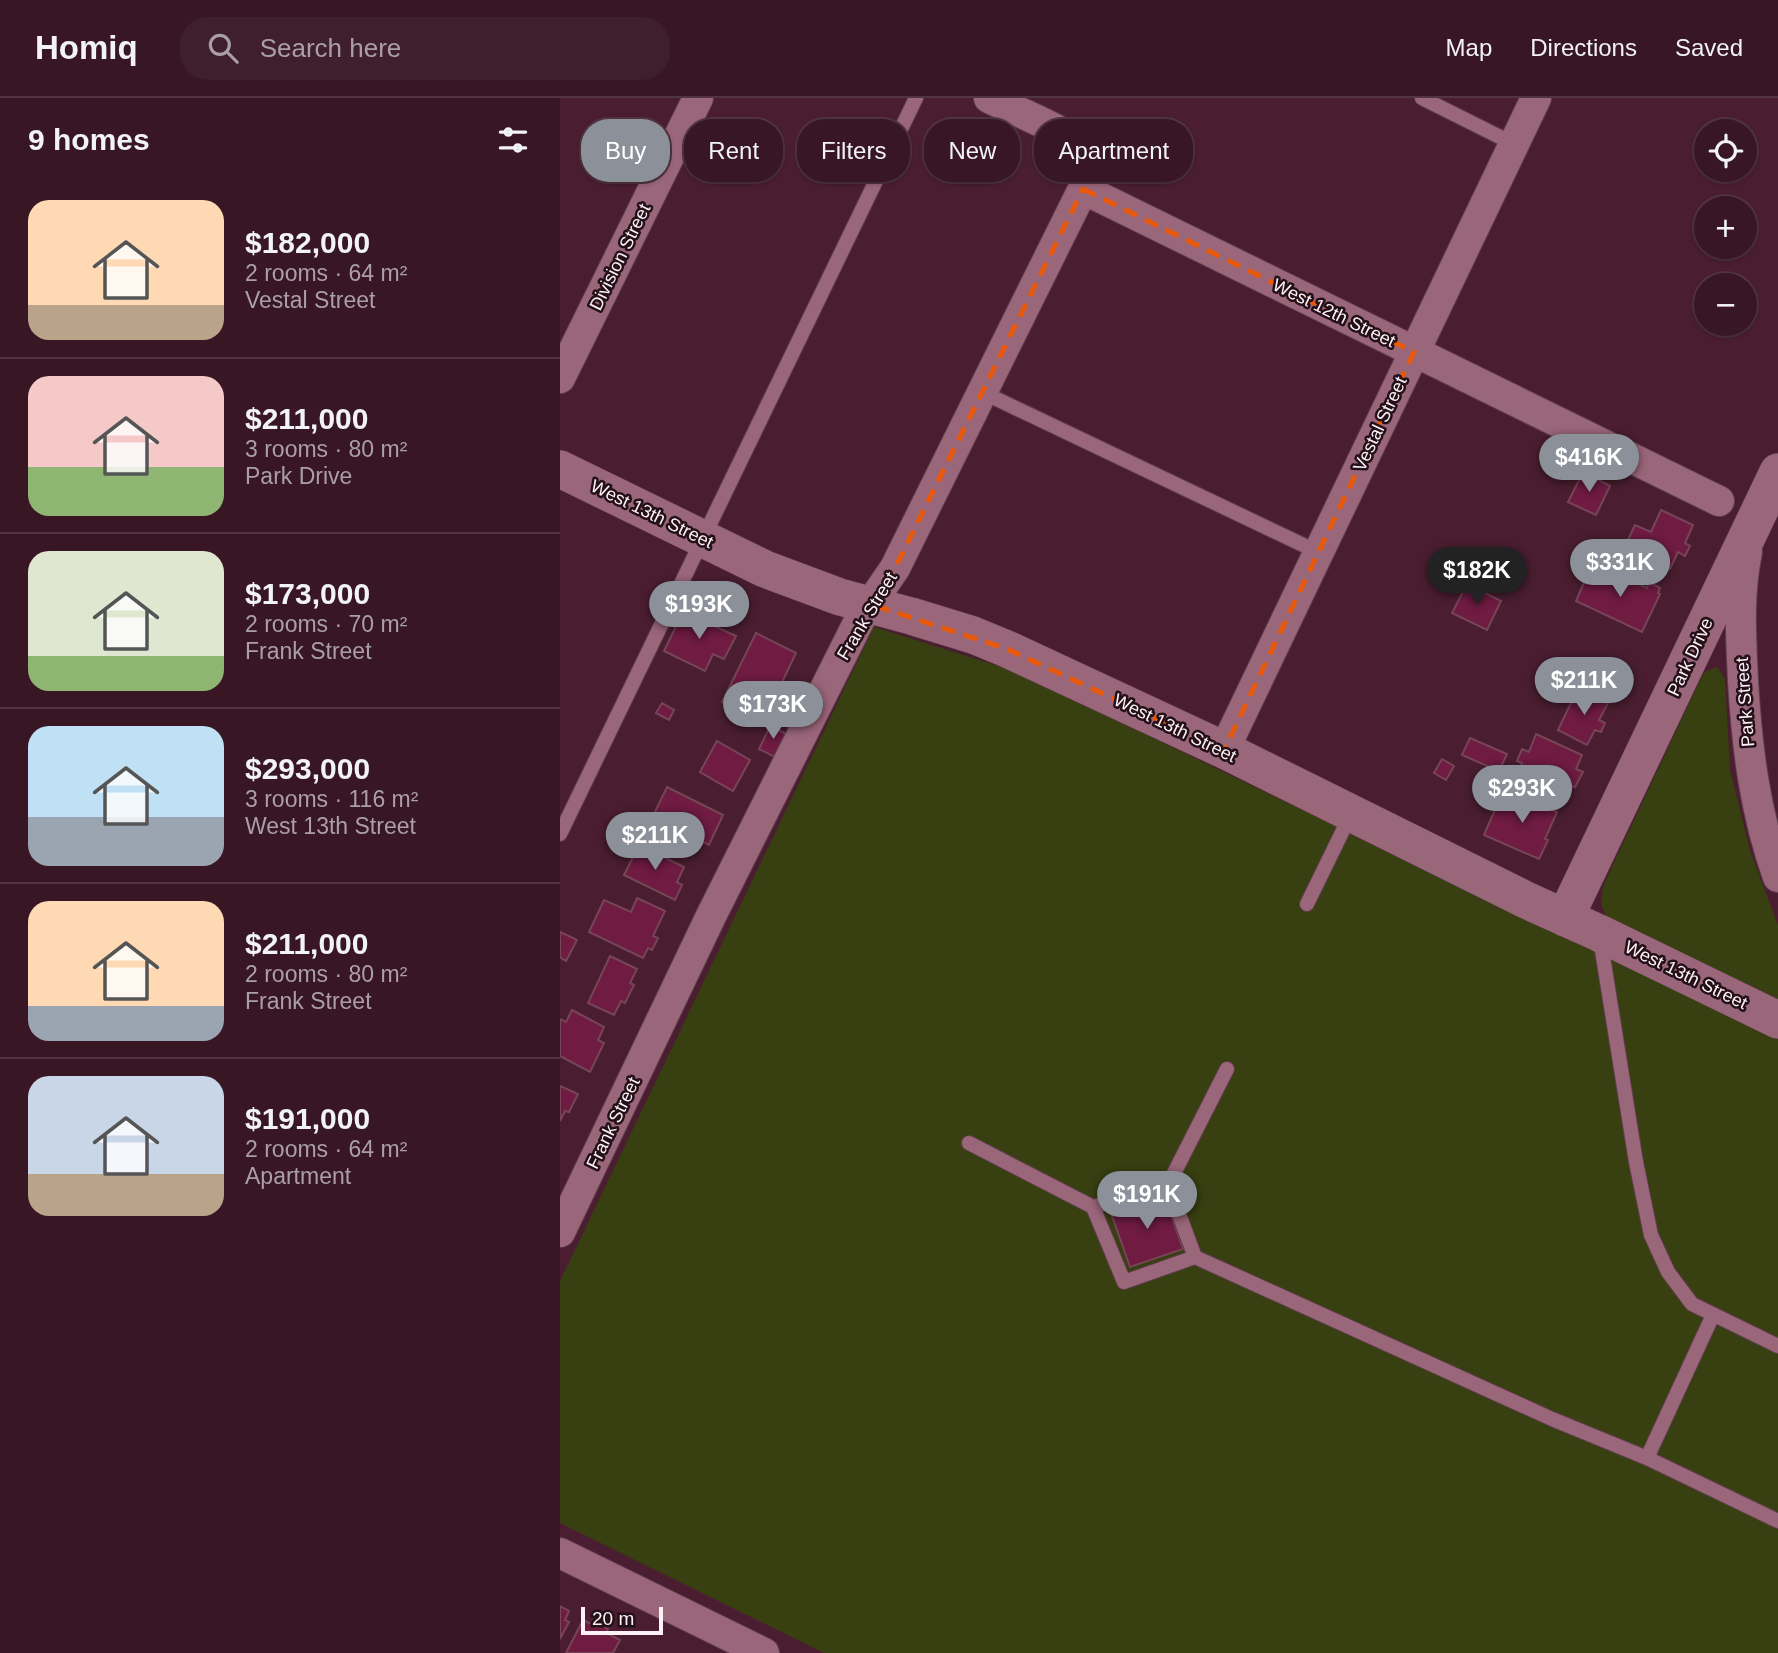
<!DOCTYPE html>
<meta charset="utf-8">
<style>
body{margin:0;font-family:Helvetica,sans-serif;background:#3f1f2c;color:#f1f3f6;height:100vh;display:flex;flex-direction:column;font-size:26px;white-space:nowrap}
*{box-sizing:border-box;margin:0}
p{font-size:23px;color:#ab9fa6}
.icon{flex:none;width:38px;height:38px;fill:none;stroke:currentColor;stroke-width:2;stroke-linecap:round;stroke-linejoin:round}
.map{position:relative;flex:1;overflow:hidden}
.panel{display:flex;flex-direction:column;background:#381624;width:560px}
.panel>*{flex:none}
.banner{position:absolute;left:21px;top:21px;width:665px;height:63px;display:flex;gap:14px}
.tools{position:absolute;left:1134px;top:21px;display:grid;gap:14px}
.tools a{display:grid;place-items:center;width:63px;height:63px;border-radius:50%;background:#381624;box-shadow:0 2px 5px #0004,0 0 0 2px #523541;font-size:35px}
.scale{position:absolute;left:21px;bottom:18px;width:82px;box-sizing:border-box;padding-left:7px;border:4px solid #fdf1f5;border-top:0;font-size:19px;line-height:24px;white-space:nowrap;color:#fdf1f5;-webkit-text-stroke:5px #241018;paint-order:stroke}
.price{position:absolute;translate:-50% -60px;padding:0 16px;border-radius:24px;background:#8c9099;color:#fff;font-size:23px;line-height:46px;filter:drop-shadow(0 2px 4px #0008)}
.price::after{content:'';position:absolute;left:50%;top:42px;width:21px;height:16px;margin-left:-10px;background:inherit;clip-path:polygon(0 0,100% 0,50% 100%)}
.price.selected{background:#222;color:#fff}
ul{padding:0;list-style:none}
li{display:flex;align-items:center;gap:21px;height:175px;padding:0 28px}
li+li{border-top:2px solid #523541}
li span{display:grid;place-items:center;flex:none;width:196px;height:140px;border-radius:21px;color:#555}
li>.icon{margin-inline-start:auto}
span .icon{width:84px;height:84px;fill:#fffc;stroke-width:1}
li b{font-size:30px}
h2{display:flex;justify-content:space-between;align-items:center;height:84px;padding:0 28px;font-size:30px}
.chip{padding:0 24px;border-radius:28px;background:#381624;box-shadow:0 2px 5px #0004,0 0 0 2px #523541;font-size:24px;line-height:63px}
.chip.selected{background:#8c9099;color:#fff}
header{display:flex;align-items:center;gap:42px;box-sizing:border-box;height:98px;padding:0 35px;background:#381624;border-bottom:2px solid #523541}
header strong{font-size:33px}
nav{display:flex;gap:38px;margin-inline-start:auto;font-size:24px}
.search{width:490px;height:63px;background:#3f1f2c;display:flex;align-items:center;gap:18px;box-sizing:border-box;padding:0 24px;border-radius:28px;color:#ab9fa6;font-size:26px}
main{display:flex;flex:1;min-height:0}
.map>svg:first-child{display:block}
</style>
<header>
<strong>Homiq</strong>
<div class="search"><svg class="icon" aria-label="search" viewBox="0 0 24 24"><circle cx="10" cy="10" r="6"/><path d="M15 15l6 6"/></svg>Search here</div>
<nav><a>Map</a><a>Directions</a><a>Saved</a></nav>
</header>
<main>
<section class="panel">
<h2>9 homes<svg class="icon" aria-label="filters" viewBox="0 0 24 24"><path d="M4 7h16M4 17h16"/><circle cx="9" cy="7" r="2"/><circle cx="15" cy="17" r="2"/></svg></h2>
<ul>
<li><span style="background:linear-gradient(#ffd9b3 75%,#b9a48a 0)"><svg class="icon" aria-label="home" viewBox="0 0 24 24"><path d="M3 11l9-7 9 7M6 9v11h12V9"/></svg></span><div><b>$182,000</b><p>2 rooms · 64 m²</p><p>Vestal Street</p></div></li>
<li><span style="background:linear-gradient(#f6c9c9 65%,#8fb573 0)"><svg class="icon" aria-label="home" viewBox="0 0 24 24"><path d="M3 11l9-7 9 7M6 9v11h12V9"/></svg></span><div><b>$211,000</b><p>3 rooms · 80 m²</p><p>Park Drive</p></div></li>
<li><span style="background:linear-gradient(#dfe7d0 75%,#8fb573 0)"><svg class="icon" aria-label="home" viewBox="0 0 24 24"><path d="M3 11l9-7 9 7M6 9v11h12V9"/></svg></span><div><b>$173,000</b><p>2 rooms · 70 m²</p><p>Frank Street</p></div></li>
<li><span style="background:linear-gradient(#bfe0f5 65%,#9aa5b1 0)"><svg class="icon" aria-label="home" viewBox="0 0 24 24"><path d="M3 11l9-7 9 7M6 9v11h12V9"/></svg></span><div><b>$293,000</b><p>3 rooms · 116 m²</p><p>West 13th Street</p></div></li>
<li><span style="background:linear-gradient(#ffd9b3 75%,#9aa5b1 0)"><svg class="icon" aria-label="home" viewBox="0 0 24 24"><path d="M3 11l9-7 9 7M6 9v11h12V9"/></svg></span><div><b>$211,000</b><p>2 rooms · 80 m²</p><p>Frank Street</p></div></li>
<li><span style="background:linear-gradient(#c9d6e8 70%,#b9a48a 0)"><svg class="icon" aria-label="home" viewBox="0 0 24 24"><path d="M3 11l9-7 9 7M6 9v11h12V9"/></svg></span><div><b>$191,000</b><p>2 rooms · 64 m²</p><p>Apartment</p></div></li>
</ul>
</section>
<div class="map">
<svg width="1218" height="1555" viewBox="0 0 1218 1555">
<rect width="100%" height="100%" fill="#4a1e30"/>
<!-- green -->
<path fill="#383f10" d="M 314,529 L 451,572 L 1218,940 L 1218,1555 L 264,1555 L 0,1425 L 0,1183 Z
M 1157,569 L 1165,581 L 1170,672 L 1190,753 L 1218,827 L 1218,901 L 1047,822 L 1041,805 L 1043,788 L 1144,574 Z"/>
<!-- building -->
<path fill="#6f1b42" stroke="#764557" stroke-width="2" d="M 1023,374 L 1050,388 L 1036,417 L 1008,404 Z
M 1101,412 L 1133,427 L 1125,445 L 1130,448 L 1125,458 L 1118,454 L 1110,471 L 1097,465 L 1095,470 L 1062,455 L 1075,427 L 1091,434 Z
M 1034,447 L 1053,456 L 1045,473 L 1026,464 Z
M 1050,472 L 1087,490 L 1089,484 L 1100,490 L 1098,495 L 1100,496 L 1082,534 L 1016,503 L 1028,475 L 1044,483 Z
M 907,486 L 941,503 L 927,532 L 892,515 Z
M 123,514 L 145,525 L 148,520 L 156,524 L 154,528 L 176,538 L 164,561 L 153,556 L 145,573 L 104,553 Z
M 196,535 L 236,555 L 203,624 L 162,604 Z
M 1018,590 L 1048,605 L 1039,622 L 1045,625 L 1041,634 L 1035,632 L 1027,647 L 998,632 Z
M 102,605 L 114,612 L 109,622 L 96,615 Z
M 210,628 L 227,636 L 215,659 L 199,651 Z
M 976,636 L 1022,657 L 1016,671 L 1023,674 L 1015,689 L 1009,687 L 1003,700 L 969,684 L 972,679 L 959,673 L 962,665 L 957,663 L 962,651 L 969,654 Z
M 910,640 L 947,656 L 939,673 L 902,657 Z
M 157,643 L 190,662 L 173,693 L 140,674 Z
M 882,661 L 894,668 L 886,682 L 874,675 Z
M 107,689 L 163,717 L 149,747 L 131,738 L 128,744 L 111,735 L 114,728 L 93,718 Z
M 959,697 L 997,714 L 985,741 L 988,742 L 979,761 L 924,737 L 940,700 L 955,706 Z
M 79,747 L 124,769 L 117,784 L 122,787 L 115,802 L 64,777 Z
M 77,800 L 105,813 L 93,838 L 98,840 L 92,852 L 88,850 L 83,860 L 29,834 L 44,802 L 71,814 Z
M 0,834 L 17,842 L 6,863 L 0,859 Z
M 50,858 L 77,871 L 70,885 L 74,887 L 65,905 L 61,903 L 54,917 L 28,905 Z
M 12,912 L 44,929 L 38,942 L 44,945 L 30,974 L 0,958 L 0,921 L 6,924 Z
M 0,988 L 18,996 L 9,1014 L 5,1013 L 0,1023 Z
M 604,1097 L 623,1151 L 570,1169 L 551,1115 Z
M 0,1508 L 9,1513 L 5,1522 L 9,1524 L 0,1541 Z
M 23,1522 L 37,1529 L 39,1526 L 48,1531 L 46,1535 L 60,1542 L 53,1555 L 6,1555 Z"/>
<g fill="none" stroke-linecap="round" stroke-linejoin="round">
<!-- service casing -->
<g stroke="#603e4d" stroke-width="16">
<path id="service" d="M 862,0 L 954,46
M 422,294 L 760,455
M 0,736 L 356,0
M 747,806 L 791,716
M 1040,840 L 1076,1064 L 1091,1137 L 1108,1174 L 1132,1206 L 1218,1248
M 409,1045 L 533,1109 L 564,1184 L 635,1159 L 992,1321 L 1087,1360 L 1218,1423
M 608,1087 L 635,1159
M 533,1109 L 608,1087 L 667,971
M 1087,1360 L 1153,1217"/>
</g>
<!-- minor casing -->
<g stroke="#603e4d" stroke-width="32">
<path id="minor" d="M 523,91 L 1159,403
M 0,280 L 138,0
M 1187,454 C 1178,497 1181,539 1183,583 C 1187,650 1195,715 1218,779
M 664,652 L 976,0
M 0,1134 L 151,818 L 300,521 L 335,470 L 523,91 C 528,76 530,58 517,45 C 504,32 449,10 429,0
M 0,1455 L 204,1555"/>
</g>
<!-- tertiary casing -->
<g stroke="#603e4d" stroke-width="38">
<path id="tertiary" d="M 0,371 L 205,471 L 280,499 L 351,518 L 413,537 L 447,551 L 664,652 L 966,802 L 1039,835 L 1218,922
M 1005,820 L 1218,374"/>
</g>
<!-- service -->
<use href="#service" stroke="#9a6679" stroke-width="14"/>
<!-- minor -->
<use href="#minor" stroke="#9a6679" stroke-width="30"/>
<!-- tertiary -->
<use href="#tertiary" stroke="#9a6679" stroke-width="37"/>
</g>
<!-- marked area -->
<path fill="none" stroke="#e8590c" stroke-width="5" stroke-dasharray="14 9" stroke-linejoin="round" d="M 523,91 L 854,254 L 664,652 L 447,551 L 310,506 L 335,470 Z"/>
<g text-anchor="middle" stroke-width="5" stroke-linejoin="round" paint-order="stroke">
<!-- street labels -->
<g font-size="18" fill="#fdf1f5" stroke="#241018">
<text transform="translate(60 159) rotate(-64)" y="6">Division Street</text>
<text transform="translate(774 215) rotate(26)" y="6">West 12th Street</text>
<text transform="translate(820 326) rotate(-65)" y="6">Vestal Street</text>
<text transform="translate(92 416) rotate(26)" y="6">West 13th Street</text>
<text transform="translate(307 518) rotate(-59)" y="6">Frank Street</text>
<text transform="translate(1130 559) rotate(-65)" y="6">Park Drive</text>
<text transform="translate(1185 604) rotate(-94)" y="6">Park Street</text>
<text transform="translate(615 630) rotate(26)" y="6">West 13th Street</text>
<text transform="translate(1126 877) rotate(26)" y="6">West 13th Street</text>
<text transform="translate(53 1025) rotate(-64)" y="6">Frank Street</text>
</g>
</g>
</svg>
<div class="tools">
<a><svg class="icon" aria-label="locate" viewBox="0 0 24 24"><circle cx="12" cy="12" r="6"/><path d="M12 2v4M12 18v4M2 12h4M18 12h4"/></svg></a>
<a>+</a>
<a>−</a>
</div>
<div class="scale">20 m</div>
<b class="price" style="left:1029px;top:396px">$416K</b>
<b class="price" style="left:1060px;top:501px">$331K</b>
<b class="price selected" style="left:917px;top:509px">$182K</b>
<b class="price" style="left:139px;top:543px">$193K</b>
<b class="price" style="left:1024px;top:619px">$211K</b>
<b class="price" style="left:213px;top:643px">$173K</b>
<b class="price" style="left:962px;top:727px">$293K</b>
<b class="price" style="left:95px;top:774px">$211K</b>
<b class="price" style="left:587px;top:1133px">$191K</b>
<div class="banner">
<a class="chip selected">Buy</a>
<a class="chip">Rent</a>
<a class="chip">Filters</a>
<a class="chip">New</a>
<a class="chip">Apartment</a>
</div>
</div>
</main>
